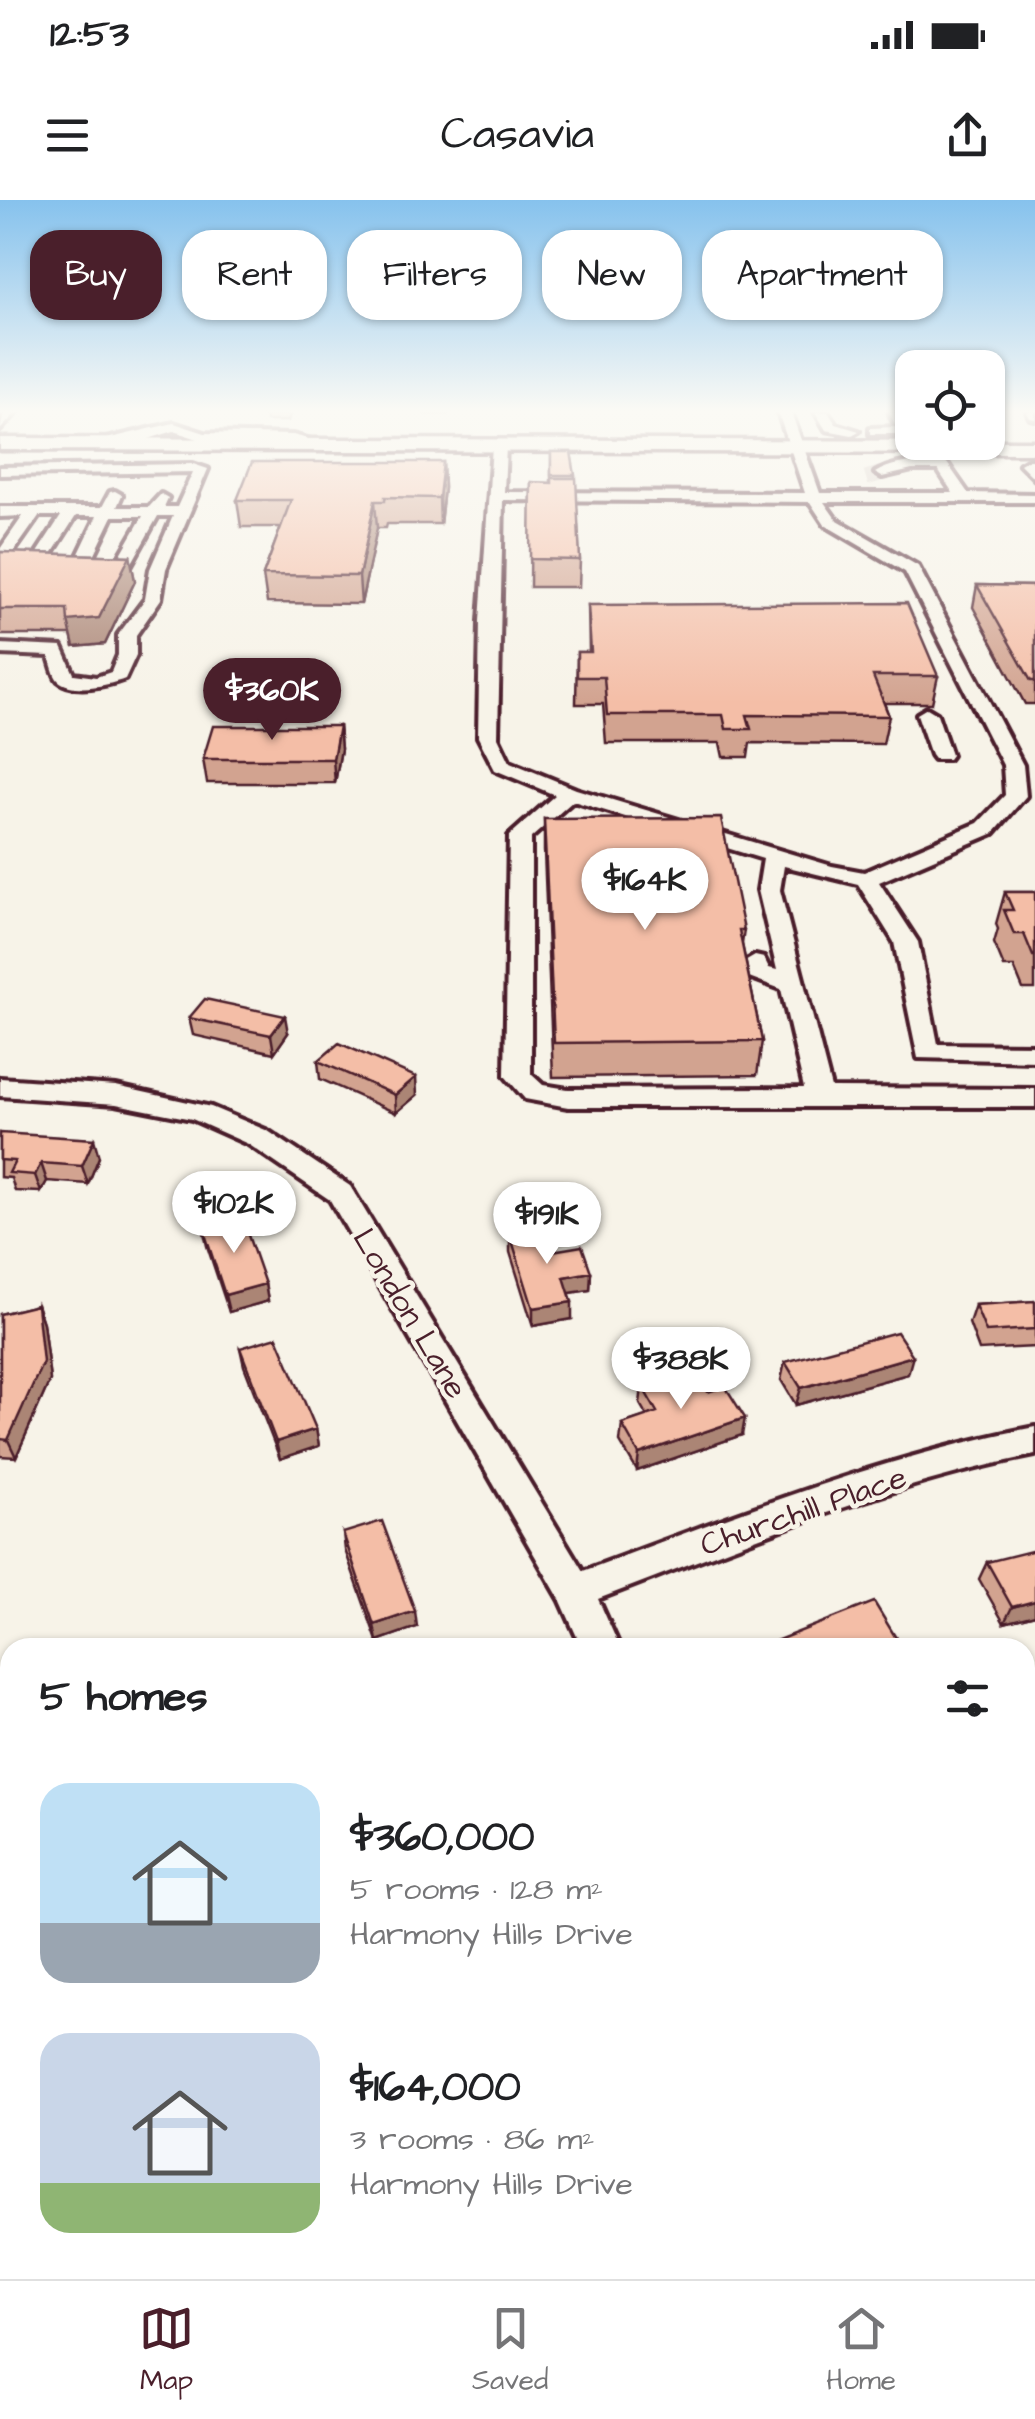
<!DOCTYPE html>
<meta charset="utf-8">
<style>
body{margin:0;font-family:"Architects Daughter",sans-serif;background:#f2f2f2;color:#202124;height:100vh;display:flex;flex-direction:column;font-size:38px;white-space:nowrap}
*{box-sizing:border-box;margin:0}
p{font-size:32px;color:#757577}
.icon{flex:none;width:55px;height:55px;fill:none;stroke:currentColor;stroke-width:2;stroke-linecap:round;stroke-linejoin:round}
.map{position:relative;flex:1;overflow:hidden}
.drawer{position:absolute;left:0px;top:1438px;width:1035px;height:642px;display:flex;flex-direction:column;background:#fff;border-radius:30px 30px 0 0;box-shadow:0 2px 8px #0004}
.drawer>*{flex:none}
.top-card{position:absolute;left:30px;top:30px;width:975px;height:90px;display:flex;gap:20px}
.tools{position:absolute;left:895px;top:150px;display:grid;gap:20px}
.tools a{display:grid;place-items:center;width:110px;height:110px;border-radius:20px;background:#fff;box-shadow:0 2px 8px #0004;font-size:50px}
.price{position:absolute;translate:-50% -85px;padding:0 22px;border-radius:35px;background:#fff;color:#222;font-size:32px;line-height:65px;filter:drop-shadow(0 2px 5px #0008)}
.price::after{content:'';position:absolute;left:50%;top:60px;width:30px;height:22px;margin-left:-15px;background:inherit;clip-path:polygon(0 0,100% 0,50% 100%)}
.price.selected{background:#4a1f2b;color:#fff}
ul{padding:0;list-style:none}
li{display:flex;align-items:center;gap:30px;height:250px;padding:0 40px}
li span{display:grid;place-items:center;flex:none;width:280px;height:200px;border-radius:30px;color:#555}
li>.icon{margin-inline-start:auto}
span .icon{width:120px;height:120px;fill:#fffc;stroke-width:1}
li b{font-size:42px}
h2{display:flex;justify-content:space-between;align-items:center;height:120px;padding:0 40px;font-size:42px}
.tag{padding:0 35px;border-radius:30px;background:#fff;box-shadow:0 2px 8px #0004;font-size:35px;line-height:90px}
.tag.selected{background:#4a1f2b;color:#fff}
.status{display:flex;justify-content:space-between;align-items:center;height:70px;padding:0 50px;background:#fff;direction:ltr}
.status svg{height:28px;fill:currentColor}
header{display:flex;justify-content:space-between;align-items:center;height:130px;padding:0 40px;background:#fff;font-size:45px;font-weight:600}
.dock{display:flex;justify-content:space-around;align-items:center;height:140px;border-top:2px solid #e0e0e0;background:#fff;font-size:28px;color:#757577}
.dock a{display:grid;justify-items:center;gap:5px}
.dock .selected{color:#4a1f2b}
.map>svg:first-child{display:block}
</style>
<div class="status"><b>12:53</b><svg viewBox="0 0 49 12"><path d="M0 12V9h3v3zM5 12V6h3v6zM10 12V3h3v9zM15 12V0h3v12zM26 1h20v11H26zM47 4h2v5h-2z"/></svg></div>
<header><svg class="icon" aria-label="menu" viewBox="0 0 24 24"><path d="M4 6h16M4 12h16M4 18h16"/></svg>Casavia<svg class="icon" aria-label="share" viewBox="0 0 24 24"><path d="M12 15V3M7 8l5-5 5 5M5 13v7h14v-7"/></svg></header>
<div class="map">
<svg width="1035" height="2079" viewBox="0 0 1035 2079">
<rect width="100%" height="100%" fill="#f7f3e8"/>
<filter id="ink" filterUnits="userSpaceOnUse"><feTurbulence type="fractalNoise" baseFrequency=".01" numOctaves="2"/><feDisplacementMap in="SourceGraphic" scale="20" xChannelSelector="R" yChannelSelector="G"/><feConvolveMatrix kernelMatrix="1 2 1 2 8 2 1 2 1" color-interpolation-filters="sRGB"/></filter>
<g filter="url(#ink)">
<g fill="none" stroke-linecap="round" stroke-linejoin="round">
<!-- minor-tunnel -->
<path stroke="#d4c9c2" stroke-width="15" stroke-dasharray="15 8" stroke-linecap="butt" d="M 866,278 L 882,273"/>
<!-- minor casing -->
<g stroke="#4a1f2b" stroke-width="8">
<path id="minor" d="M 4,212 L 17,212 L 0,230 Z
M 778,212 L 791,212 L 820,293 L 953,293 L 938,270 L 912,270 L 882,277 L 875,273 C 895,261 923,260 947,263 L 968,293 L 1035,294 L 1035,302 L 824,302 L 836,319 L 918,366 L 1023,565 L 1026,596 L 994,633 L 879,682 L 918,742 L 938,844 L 1035,845 L 1035,861 L 918,858 L 894,742 L 858,684 L 784,666 L 780,690 L 831,888 L 1035,889 L 1035,907 L 568,907 L 525,899 L 505,876 L 509,636 L 555,595 L 495,570 L 478,537 L 480,421 L 492,246 L 499,242 L 506,246 L 504,292 L 805,293 ZM 503,300 L 810,302 L 825,325 L 905,372 L 1003,565 L 1005,595 L 978,623 L 864,672 L 832,666 L 576,589 L 510,562 L 498,537 ZM 573,601 L 763,659 L 758,690 L 777,770 L 769,768 L 764,758 L 755,756 L 743,763 L 749,777 L 781,789 L 804,888 L 568,889 L 543,885 L 531,874 L 531,638 Z
M 815,212 L 828,212 L 836,224 L 859,231 L 852,235 L 826,230 Z
M 889,212 L 902,212 L 910,234 L 870,234 L 870,228 L 896,227 Z
M 1027,212 L 1035,212 L 1035,219 L 1030,218 Z
M 174,223 L 205,233 L 293,235 L 331,245 L 324,249 L 293,243 L 204,241 L 174,231 L 142,241 L 92,248 L 85,244 Z
M 1027,260 L 1035,260 L 1035,279 L 1020,264 Z
M 193,264 L 208,269 L 166,369 L 161,399 L 136,435 L 136,455 L 125,479 C 109,485 73,494 58,480 C 54,476 51,462 49,456 L 0,454 L 0,444 L 62,447 L 74,474 L 96,477 L 111,472 L 118,455 L 118,435 L 145,399 L 150,369 L 173,316 L 158,316 L 129,368 L 121,373 L 113,368 L 143,316 L 113,316 L 88,368 L 80,373 L 72,368 L 97,316 L 76,316 L 41,371 L 35,373 L 27,368 L 61,316 L 39,316 L 6,363 L 0,365 L 0,349 L 23,316 L 0,317 L 0,307 L 102,307 L 110,292 L 115,291 L 122,295 L 117,307 L 149,307 L 161,294 L 168,298 L 164,307 L 177,307 L 193,272 L 0,275 L 0,267 Z
M 927,508 L 937,514 L 951,555 L 948,559 L 934,559 L 931,555 L 917,514 Z
M 0,878 L 116,886 L 211,907 L 268,931 L 350,986 L 583,1371 C 732,1316 879,1257 1035,1227 L 1035,1255 C 883,1285 742,1344 598,1399 L 620,1448 L 582,1448 L 561,1401 L 330,1000 L 248,944 L 192,919 L 116,904 L 0,896 Z
M 825,2070 L 877,2070 L 880,2079 L 828,2079 Z"/>
</g>
<!-- highway casing -->
<g stroke="#4a1f2b" stroke-width="7">
<path id="highway" d="M 0,238 L 1035,241 L 1035,253 L 0,250 Z"/>
</g>
<!-- minor -->
<use href="#minor" fill="#f7f3e8" fill-rule="evenodd"/>
<!-- highway -->
<use href="#highway" fill="#f7f3e8" fill-rule="evenodd"/>
</g>
<!-- wall -->
<path fill="#d2a390" stroke="#4a1f2b" stroke-width="2.5" d="M 265,212 L 291,212 L 288,221 L 266,221 Z
M 425,212 L 447,212 L 447,214 L 425,214 Z
M 551,252 L 571,252 L 575,278 L 580,360 L 579,387 L 530,387 L 531,282 L 551,283 Z
M 443,262 L 444,288 L 440,324 L 387,324 L 386,328 L 377,328 L 361,404 L 267,403 L 263,375 L 281,327 L 241,327 L 237,300 Z
M 0,352 L 130,356 L 135,381 L 105,444 L 74,447 L 71,435 L 0,435 Z
M 977,385 L 1035,386 L 1035,504 L 1025,504 L 973,407 Z
M 588,405 L 938,476 L 932,503 L 884,503 L 889,516 L 883,544 L 750,543 L 748,557 L 723,557 L 720,543 L 606,543 L 603,504 L 576,504 L 577,452 L 589,452 Z
M 339,526 L 341,549 L 335,583 L 207,583 L 203,559 Z
M 544,619 L 744,730 L 742,744 L 762,841 L 757,875 L 553,877 L 544,651 Z
M 1005,692 L 1035,692 L 1035,789 L 1023,789 L 1014,767 L 1004,767 L 994,743 L 998,729 L 996,724 Z
M 189,818 L 288,833 L 274,853 L 193,835 Z
M 318,861 L 417,895 L 396,913 L 320,879 Z
M 0,933 L 99,957 L 88,984 L 47,981 L 41,992 L 15,991 L 11,978 L 0,977 Z
M 203,1028 L 265,1084 L 268,1101 L 229,1112 L 207,1046 Z
M 510,1034 L 552,1051 L 591,1072 L 590,1090 L 570,1093 L 572,1119 L 533,1126 L 510,1052 Z
M 1035,1101 L 1035,1147 L 979,1150 L 969,1123 L 975,1105 Z
M 37,1105 L 43,1123 L 50,1180 L 16,1257 L 0,1256 L 0,1114 Z
M 240,1148 L 316,1229 L 319,1246 L 280,1259 L 244,1166 Z
M 785,1162 L 908,1174 L 796,1205 L 781,1180 Z
M 642,1186 L 708,1192 L 742,1235 L 637,1271 L 620,1242 L 622,1224 L 647,1216 L 640,1204 Z
M 343,1333 L 417,1427 L 377,1441 L 345,1350 Z
M 987,1362 L 1035,1415 L 1004,1423 L 979,1379 Z
M 1025,1870 L 1035,1874 L 1035,1956 L 1025,1951 Z"/>
<!-- shaded-wall -->
<path fill="#ab8575" stroke="#4a1f2b" stroke-width="2.5" d="M 443,262 L 444,288 L 440,324 L 439,298 Z
M 375,301 L 377,328 L 361,404 L 359,376 Z
M 130,356 L 135,381 L 105,444 L 74,447 L 68,421 Z
M 339,526 L 341,549 L 335,583 L 333,559 Z
M 285,816 L 288,833 L 274,853 L 271,835 Z
M 416,877 L 417,895 L 396,913 L 395,895 Z
M 94,939 L 99,957 L 88,984 L 82,966 Z
M 41,963 L 47,981 L 41,992 L 35,975 Z
M 591,1072 L 590,1090 L 563,1094 L 564,1077 Z
M 265,1084 L 268,1101 L 229,1112 L 225,1095 Z
M 572,1102 L 572,1119 L 533,1126 L 533,1108 Z
M 37,1105 L 43,1123 L 50,1180 L 16,1257 L 8,1240 Z
M 913,1156 L 908,1174 L 796,1205 L 801,1188 Z
M 745,1218 L 742,1235 L 637,1271 L 639,1254 Z
M 316,1229 L 319,1246 L 280,1259 L 276,1242 Z
M 1035,1401 L 1035,1415 L 1004,1423 L 1012,1407 Z
M 415,1411 L 417,1427 L 377,1441 L 374,1425 Z
M 896,1438 L 893,1448 L 872,1448 Z
M 5,2028 L 10,2032 L 10,2062 L 6,2079 L 0,2079 L 0,2048 Z"/>
<!-- building -->
<path fill="#f4bea7" stroke="#4a1f2b" stroke-width="2.5" d="M 551,252 L 571,252 L 575,275 L 551,275 Z
M 252,262 L 443,262 L 439,298 L 385,297 L 385,301 L 375,301 L 359,376 L 263,375 L 291,300 L 237,300 Z
M 552,278 L 576,278 L 580,360 L 530,359 L 531,282 L 552,283 Z
M 0,352 L 130,356 L 99,418 L 68,421 L 67,409 L 0,409 Z
M 977,385 L 1035,386 L 1035,481 L 1031,481 Z
M 907,403 L 938,476 L 873,476 L 889,516 L 747,515 L 751,529 L 726,529 L 723,515 L 607,515 L 604,477 L 577,477 L 577,452 L 591,452 L 588,405 Z
M 213,526 L 339,526 L 333,559 L 203,559 Z
M 721,618 L 744,730 L 739,730 L 762,841 L 554,843 L 544,619 Z
M 1005,692 L 1035,692 L 1035,756 L 1033,756 L 1024,734 L 1014,734 L 1004,710 L 1013,710 Z
M 205,799 L 285,816 L 271,835 L 189,818 Z
M 339,843 L 416,877 L 395,895 L 318,861 Z
M 0,933 L 94,939 L 82,966 L 41,963 L 35,975 L 9,973 L 15,961 L 0,960 Z
M 242,1018 L 265,1084 L 225,1095 L 203,1028 Z
M 545,1029 L 552,1051 L 582,1046 L 591,1072 L 564,1077 L 572,1102 L 533,1108 L 510,1034 Z
M 1035,1101 L 1035,1129 L 986,1132 L 975,1105 Z
M 37,1105 L 43,1162 L 8,1240 L 0,1239 L 0,1114 Z
M 897,1132 L 913,1156 L 801,1188 L 785,1162 Z
M 277,1137 L 316,1229 L 276,1242 L 240,1148 Z
M 694,1169 L 708,1192 L 725,1186 L 745,1218 L 639,1254 L 622,1224 L 657,1212 L 642,1186 Z
M 382,1321 L 415,1411 L 374,1425 L 343,1333 Z
M 1035,1350 L 1035,1401 L 1012,1407 L 987,1362 Z
M 874,1402 L 896,1438 L 872,1448 L 758,1448 Z
M 1025,1870 L 1035,1874 L 1035,1941 L 1025,1936 Z
M 0,2028 L 5,2028 L 0,2048 Z"/>
</g>
<!-- sky -->
<linearGradient id="sky" x2="0" y2="1"><stop stop-color="#86c2ed"/><stop offset="0.42" stop-color="#fbfaf5"/><stop offset="1" stop-color="#fbfaf5" stop-opacity="0"/></linearGradient>
<rect width="1035" height="503" fill="url(#sky)"/>
<g text-anchor="middle" stroke-width="9" stroke-linejoin="round" paint-order="stroke">
<!-- street labels -->
<g font-size="32" fill="#4a1f2b" stroke="#f7f3e8">
<text transform="translate(411 1113) rotate(59)" y="11">London Lane</text>
<text transform="translate(803 1310) rotate(-19)" y="11">Churchill Place</text>
</g>
</g>
</svg>
<div class="tools">
<a><svg class="icon" aria-label="locate" viewBox="0 0 24 24"><circle cx="12" cy="12" r="6"/><path d="M12 2v4M12 18v4M2 12h4M18 12h4"/></svg></a>
</div>
<b class="price selected" style="left:272px;top:543px">$360K</b>
<b class="price" style="left:645px;top:733px">$164K</b>
<b class="price" style="left:234px;top:1056px">$102K</b>
<b class="price" style="left:547px;top:1067px">$191K</b>
<b class="price" style="left:681px;top:1212px">$388K</b>
<div class="top-card">
<a class="tag selected">Buy</a>
<a class="tag">Rent</a>
<a class="tag">Filters</a>
<a class="tag">New</a>
<a class="tag">Apartment</a>
</div>
<section class="drawer">
<h2>5 homes<svg class="icon" aria-label="filters" viewBox="0 0 24 24"><path d="M4 7h16M4 17h16"/><circle cx="9" cy="7" r="2"/><circle cx="15" cy="17" r="2"/></svg></h2>
<ul>
<li><span style="background:linear-gradient(#bfe0f5 70%,#9aa5b1 0)"><svg class="icon" aria-label="home" viewBox="0 0 24 24"><path d="M3 11l9-7 9 7M6 9v11h12V9"/></svg></span><div><b>$360,000</b><p>5 rooms · 128 m²</p><p>Harmony Hills Drive</p></div></li>
<li><span style="background:linear-gradient(#c9d6e8 75%,#8fb573 0)"><svg class="icon" aria-label="home" viewBox="0 0 24 24"><path d="M3 11l9-7 9 7M6 9v11h12V9"/></svg></span><div><b>$164,000</b><p>3 rooms · 86 m²</p><p>Harmony Hills Drive</p></div></li>
</ul>
</section>
</div>
<nav class="dock">
<a class="selected"><svg class="icon" aria-label="map" viewBox="0 0 24 24"><path d="M3 6l6-2 6 2 6-2v14l-6 2-6-2-6 2zM9 4v14M15 6v14"/></svg>Map</a>
<a><svg class="icon" aria-label="saved" viewBox="0 0 24 24"><path d="M7 4h10v16l-5-4-5 4z"/></svg>Saved</a>
<a><svg class="icon" aria-label="home" viewBox="0 0 24 24"><path d="M3 11l9-7 9 7M6 9v11h12V9"/></svg>Home</a>
</nav>
